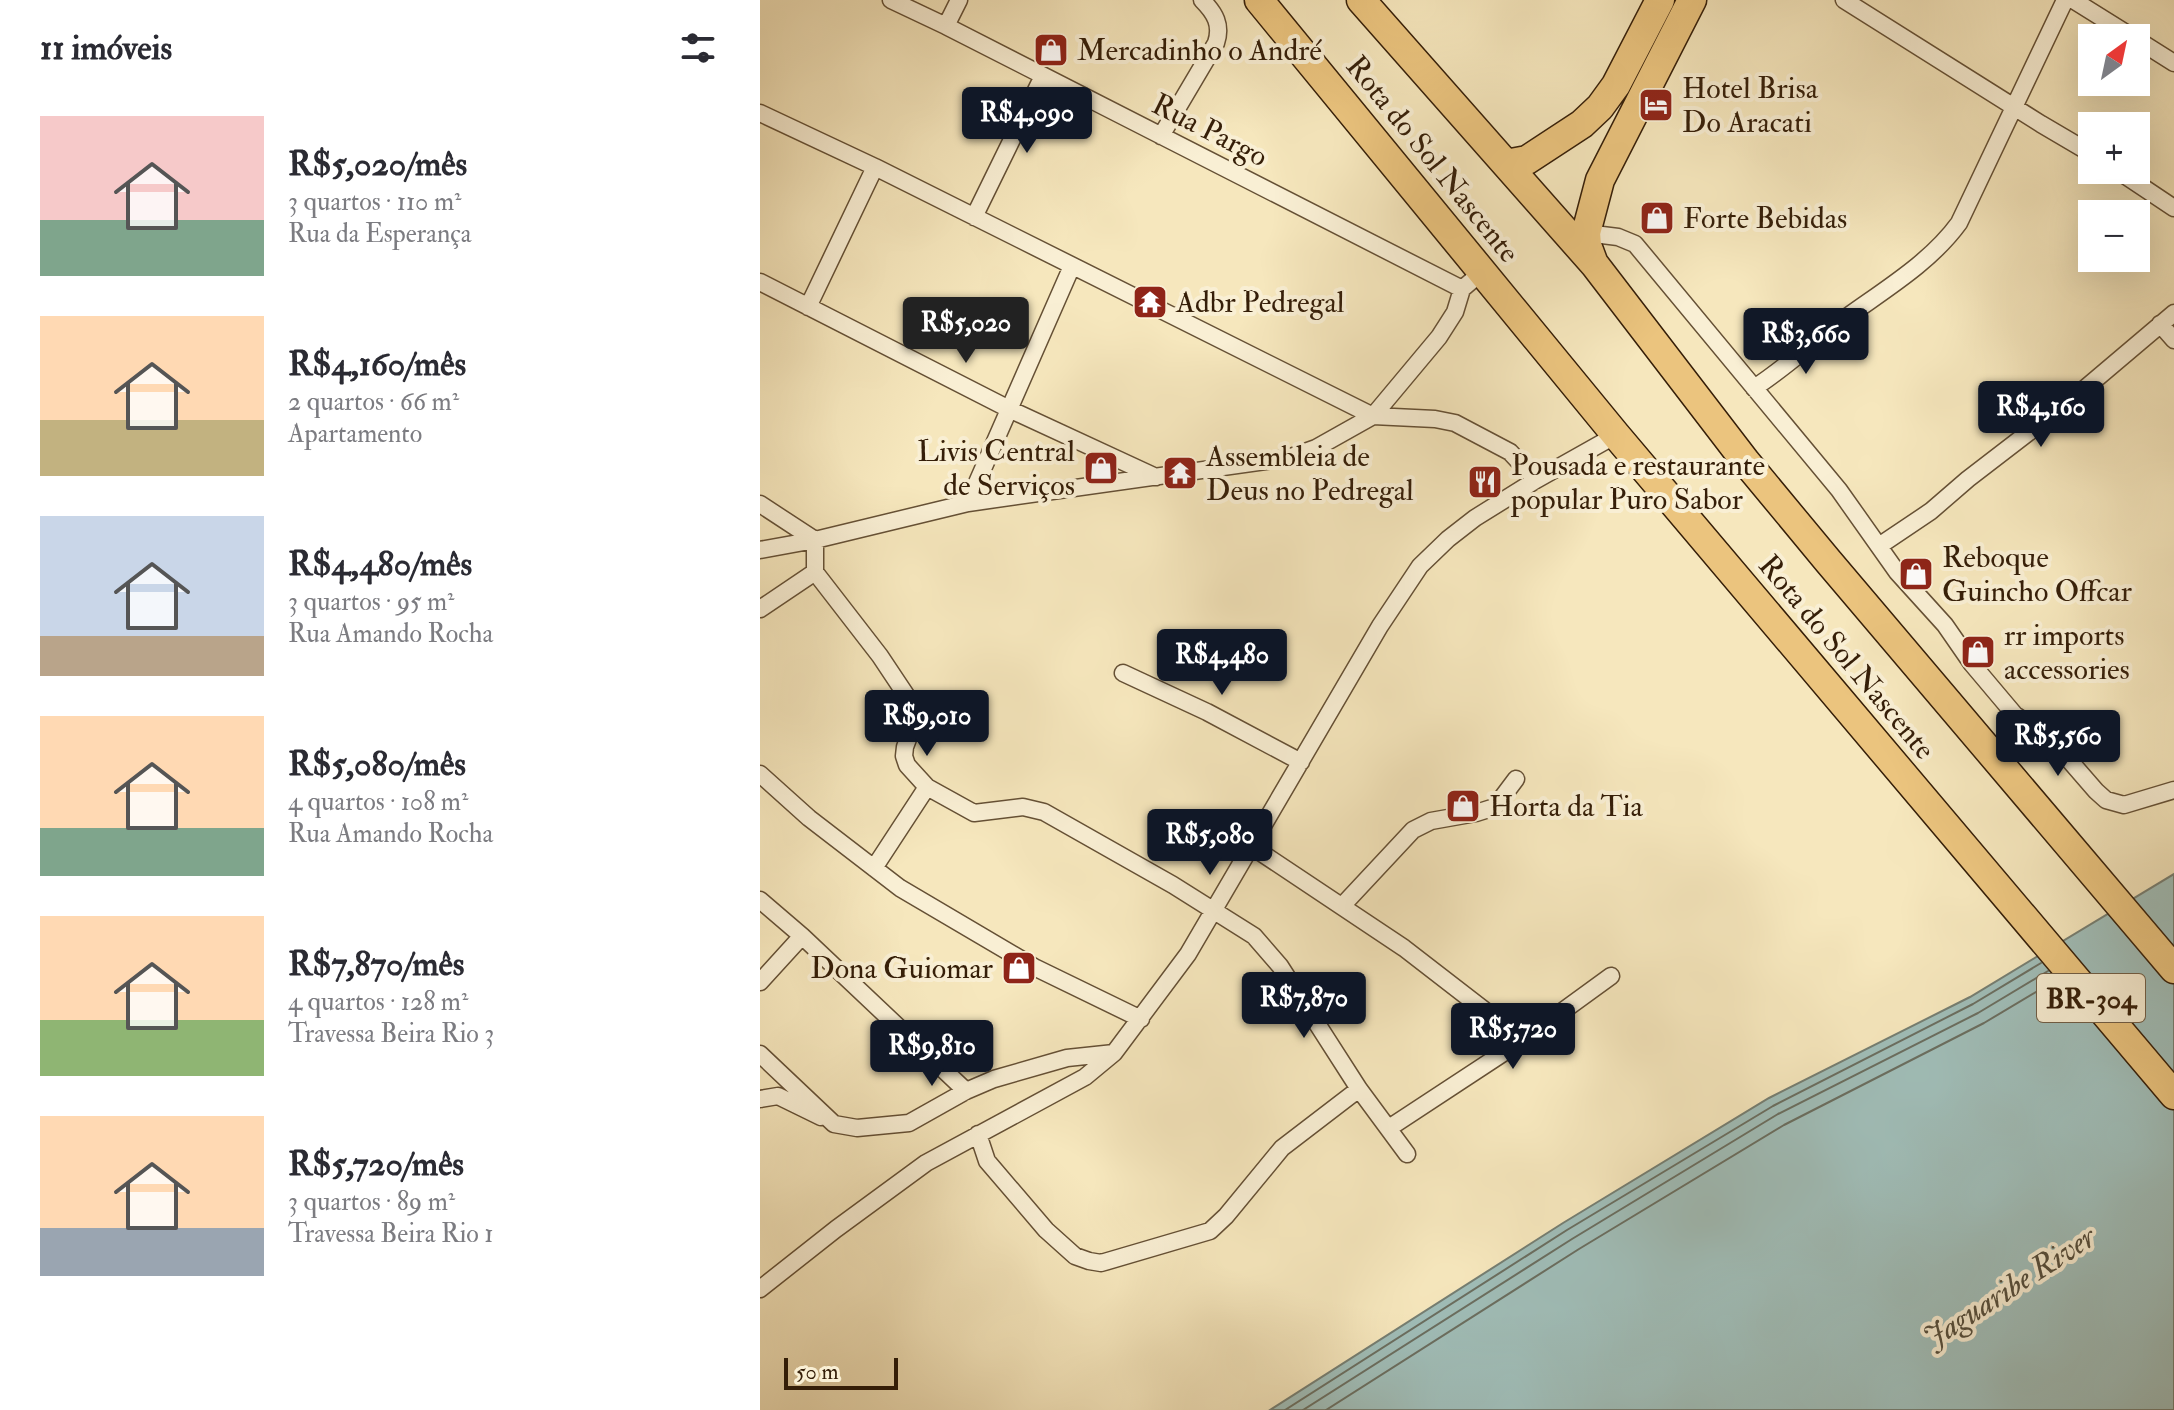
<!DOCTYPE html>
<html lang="pt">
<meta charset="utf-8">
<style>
body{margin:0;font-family:"IM FELL Double Pica",serif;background:#f2f2f3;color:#2b2b33;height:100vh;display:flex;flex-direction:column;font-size:30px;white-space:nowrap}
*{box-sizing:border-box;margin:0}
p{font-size:26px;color:#7c7c81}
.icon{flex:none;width:44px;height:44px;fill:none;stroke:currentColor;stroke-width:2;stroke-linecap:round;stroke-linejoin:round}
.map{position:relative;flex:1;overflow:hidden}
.panel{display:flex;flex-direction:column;background:#fff;width:760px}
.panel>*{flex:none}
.needle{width:52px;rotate:33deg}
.tools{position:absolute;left:1318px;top:24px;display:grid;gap:16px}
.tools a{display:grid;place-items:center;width:72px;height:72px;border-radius:0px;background:#fff;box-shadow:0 8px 32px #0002;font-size:40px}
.scale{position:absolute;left:24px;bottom:20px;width:114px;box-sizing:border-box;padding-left:8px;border:4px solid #351e08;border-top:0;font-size:22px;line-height:28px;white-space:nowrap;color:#351e08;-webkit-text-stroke:6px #f9efd4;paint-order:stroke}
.price{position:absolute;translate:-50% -68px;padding:0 18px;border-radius:8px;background:#111827;color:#fff;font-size:26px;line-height:52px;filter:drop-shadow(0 2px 4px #0008)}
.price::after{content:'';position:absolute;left:50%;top:48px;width:24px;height:18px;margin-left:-12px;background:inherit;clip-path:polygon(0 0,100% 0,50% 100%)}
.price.current{background:#222;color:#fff}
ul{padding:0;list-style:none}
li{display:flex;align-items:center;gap:24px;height:200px;padding:0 40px}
li span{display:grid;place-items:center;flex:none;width:224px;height:160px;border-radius:0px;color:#555}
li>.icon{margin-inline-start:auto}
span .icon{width:96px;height:96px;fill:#fffc;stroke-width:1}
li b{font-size:34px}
h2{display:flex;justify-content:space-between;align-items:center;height:96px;padding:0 40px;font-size:34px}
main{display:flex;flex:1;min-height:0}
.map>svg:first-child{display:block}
</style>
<main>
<section class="panel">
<h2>11 imóveis<svg class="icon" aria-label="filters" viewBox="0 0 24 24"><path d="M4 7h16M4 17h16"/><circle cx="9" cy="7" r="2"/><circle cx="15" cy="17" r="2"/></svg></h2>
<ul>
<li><span style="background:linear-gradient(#f6c9c9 65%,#7fa58c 0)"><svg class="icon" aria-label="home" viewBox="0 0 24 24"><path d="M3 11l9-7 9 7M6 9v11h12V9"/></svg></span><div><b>R$5,020/mês</b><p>3 quartos · 110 m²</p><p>Rua da Esperança</p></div></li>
<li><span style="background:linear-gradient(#ffd9b3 65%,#c2b280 0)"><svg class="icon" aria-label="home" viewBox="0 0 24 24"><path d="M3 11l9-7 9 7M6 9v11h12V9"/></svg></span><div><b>R$4,160/mês</b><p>2 quartos · 66 m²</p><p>Apartamento</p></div></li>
<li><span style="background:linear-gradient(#c9d6e8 75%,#b9a48a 0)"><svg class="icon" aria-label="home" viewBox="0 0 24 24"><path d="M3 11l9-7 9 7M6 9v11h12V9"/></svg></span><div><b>R$4,480/mês</b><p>3 quartos · 95 m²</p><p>Rua Amando Rocha</p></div></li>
<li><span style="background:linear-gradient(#ffd9b3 70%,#7fa58c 0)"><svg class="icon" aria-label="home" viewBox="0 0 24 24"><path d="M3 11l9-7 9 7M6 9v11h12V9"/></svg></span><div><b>R$5,080/mês</b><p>4 quartos · 108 m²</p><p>Rua Amando Rocha</p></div></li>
<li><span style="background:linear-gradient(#ffd9b3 65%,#8fb573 0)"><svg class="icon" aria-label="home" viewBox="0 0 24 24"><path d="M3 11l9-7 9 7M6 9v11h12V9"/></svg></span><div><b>R$7,870/mês</b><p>4 quartos · 128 m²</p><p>Travessa Beira Rio 3</p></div></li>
<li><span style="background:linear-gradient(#ffd9b3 70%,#9aa5b1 0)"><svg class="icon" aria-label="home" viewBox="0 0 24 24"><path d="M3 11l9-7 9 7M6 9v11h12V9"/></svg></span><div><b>R$5,720/mês</b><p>3 quartos · 89 m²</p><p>Travessa Beira Rio 1</p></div></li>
</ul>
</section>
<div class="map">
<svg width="1414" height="1410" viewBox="0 0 1414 1410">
<rect width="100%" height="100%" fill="#f6e7bd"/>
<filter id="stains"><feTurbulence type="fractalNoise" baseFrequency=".0025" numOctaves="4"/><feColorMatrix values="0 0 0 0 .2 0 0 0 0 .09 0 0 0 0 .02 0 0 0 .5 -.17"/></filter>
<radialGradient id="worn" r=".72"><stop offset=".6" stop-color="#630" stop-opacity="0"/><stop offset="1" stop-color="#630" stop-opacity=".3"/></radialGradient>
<!-- water -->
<path fill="#a0beb9" stroke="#757e72" stroke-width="2" d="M 1414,874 L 1414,1410 L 510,1410 L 803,1223 L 1009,1098 L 1210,997 Z"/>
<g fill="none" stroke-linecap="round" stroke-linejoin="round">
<!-- shore -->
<path stroke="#6a6e60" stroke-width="2" d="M 525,1410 L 807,1230 L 1013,1106 L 1213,1004 L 1281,963
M 543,1410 L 812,1239 L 1018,1114 L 1218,1013 L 1288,971
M 566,1410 L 819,1249 L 1024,1125 L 1224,1023 L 1296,980"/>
<!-- minor casing -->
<g stroke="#655035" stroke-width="19">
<path id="minor" d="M 131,0 L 186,26 L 702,289
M 1084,0 L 1281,124 L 1332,154
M 1313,0 L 1374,38
M 186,26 L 199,0
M 1376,39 L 1414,63
M 0,113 L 115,167 L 613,416 L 679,337 L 695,312 L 702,289 L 722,272
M 401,136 L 456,43 C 462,25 455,13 442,0
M 1357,170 L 1414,208
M 214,217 L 283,76
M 826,233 L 858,237 L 875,244 L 1079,490 L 1137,572 L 1185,625 L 1212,664 L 1255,715 L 1290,738 L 1336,791 L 1346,800 L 1364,805 L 1414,790
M 0,282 L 249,409 L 396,477
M 48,307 L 115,167
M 1400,324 L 1414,340
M 994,388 C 1022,370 1046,348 1072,328 C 1115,295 1167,267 1199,223 L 1305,0
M 208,503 L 312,266
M 0,504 L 55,540 L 55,572 L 120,656 L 148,698 L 153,710 L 155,720 L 145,747 L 144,756 L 147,765 L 167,787 L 214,813 L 263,807 L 284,812 L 413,885 L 494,936 L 520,966 L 599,1089 L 647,1154
M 1119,546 L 1171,511 L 1208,479 L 1316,396 L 1414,313
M 0,550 L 55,540 L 208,503 L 528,458 L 556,448 L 613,416 L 675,419 L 695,423 L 750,452 L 776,480
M 0,609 L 55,572
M 363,673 L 447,712 L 541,762
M 0,774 L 49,818 L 140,888 L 274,967 L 381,1019
M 491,846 L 644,948 L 763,1040
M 114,868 L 167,787
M 0,900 L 42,936 L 206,1091
M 582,906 L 653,830 L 671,821 L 716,813 L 735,807 L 756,779
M 0,982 L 42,936
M 0,1054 L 74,1124 L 97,1128 L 149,1123 L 206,1091 L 234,1079 L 307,1058 L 354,1053
M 0,1099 L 18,1096 L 61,1117
M 629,1128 L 763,1040 L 851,976
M 218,1134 L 227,1161 L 286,1230 L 315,1256 L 329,1261 L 341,1263 L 450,1231 L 466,1216 L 522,1148 L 599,1089
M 0,1289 L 76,1229 L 166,1163 L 325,1077 L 354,1053 L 428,954 L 620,626 L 660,566 L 688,539 L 715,518 L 776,480 L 856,435"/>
</g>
<!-- trunk casing -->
<g stroke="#351e08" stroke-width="31">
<path id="trunk" d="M 499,0 L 856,435 L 1414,1095
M 601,0 L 835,265 L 986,462 L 1068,561 L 1414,969
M 746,164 L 767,160 L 822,124 L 840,107 L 856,85 L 900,0
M 834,264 L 827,245 L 826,233 L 840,180 L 932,0"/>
</g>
<!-- minor -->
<use href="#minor" stroke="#f9efd4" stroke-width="16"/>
<!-- trunk -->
<use href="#trunk" stroke="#ebc47e" stroke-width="28"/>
</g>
<!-- icons -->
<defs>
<g id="shop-square" transform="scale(1.8)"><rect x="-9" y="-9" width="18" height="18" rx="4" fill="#8f2418" stroke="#f9efd4"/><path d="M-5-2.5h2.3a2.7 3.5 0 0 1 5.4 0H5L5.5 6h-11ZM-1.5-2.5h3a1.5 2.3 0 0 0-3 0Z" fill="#fff"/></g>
<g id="hotel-square" transform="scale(1.8)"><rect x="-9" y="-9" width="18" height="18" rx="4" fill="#8f2418" stroke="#f9efd4"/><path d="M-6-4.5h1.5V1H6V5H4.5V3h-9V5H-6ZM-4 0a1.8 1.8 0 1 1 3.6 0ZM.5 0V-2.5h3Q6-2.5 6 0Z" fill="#fff"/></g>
<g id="temple-square" transform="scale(1.8)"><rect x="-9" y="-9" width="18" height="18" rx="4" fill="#8f2418" stroke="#f9efd4"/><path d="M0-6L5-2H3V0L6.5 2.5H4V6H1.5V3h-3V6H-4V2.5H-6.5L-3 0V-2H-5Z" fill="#fff"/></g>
<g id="restaurant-square" transform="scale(1.8)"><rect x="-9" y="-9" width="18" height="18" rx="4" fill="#8f2418" stroke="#f9efd4"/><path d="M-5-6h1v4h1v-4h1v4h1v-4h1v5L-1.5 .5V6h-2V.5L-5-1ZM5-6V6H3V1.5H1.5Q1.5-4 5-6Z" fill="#fff"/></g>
</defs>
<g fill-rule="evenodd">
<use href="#shop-square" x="291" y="50"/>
<use href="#hotel-square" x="896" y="105"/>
<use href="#shop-square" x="897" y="218"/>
<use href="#temple-square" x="390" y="302"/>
<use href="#shop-square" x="341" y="468"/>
<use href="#temple-square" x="420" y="473"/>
<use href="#restaurant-square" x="725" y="482"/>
<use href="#shop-square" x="1156" y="574"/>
<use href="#shop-square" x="1218" y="652"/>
<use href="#shop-square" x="703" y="806"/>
<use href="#shop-square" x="259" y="968"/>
</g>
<g text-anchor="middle" stroke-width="8" stroke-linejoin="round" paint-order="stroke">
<!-- shield labels -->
<rect fill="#f9efd4" stroke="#705d45" stroke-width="2" x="1277" y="974" width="108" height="48" rx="6"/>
<g font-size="28" font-weight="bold" fill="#351e08">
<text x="1331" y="1008">BR-304</text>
</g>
<!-- poi labels -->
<g font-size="30" fill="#351e08" stroke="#f9efd4" text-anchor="start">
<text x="317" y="60">Mercadinho o André</text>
<text x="922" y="98">Hotel Brisa<tspan x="922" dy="34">Do Aracati</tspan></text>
<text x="923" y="228">Forte Bebidas</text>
<text x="416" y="312">Adbr Pedregal</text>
<text x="315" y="461" text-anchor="end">Livis Central<tspan x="315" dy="34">de Serviços</tspan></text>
<text x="446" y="466">Assembleia de<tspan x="446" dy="34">Deus no Pedregal</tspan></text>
<text x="751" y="475">Pousada e restaurante<tspan x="751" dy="34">popular Puro Sabor</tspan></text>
<text x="1182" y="567">Reboque<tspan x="1182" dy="34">Guincho Offcar</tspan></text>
<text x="1244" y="645">rr imports<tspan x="1244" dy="34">accessories</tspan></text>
<text x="729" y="816">Horta da Tia</text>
<text x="233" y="978" text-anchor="end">Dona Guiomar</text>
</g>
<!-- street labels -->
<g font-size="30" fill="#351e08" stroke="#f9efd4">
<text transform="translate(450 130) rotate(27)" y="10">Rua Pargo</text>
<text transform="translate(673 159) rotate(51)" y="10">Rota do Sol Nascente</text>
<text transform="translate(1087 657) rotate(50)" y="10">Rota do Sol Nascente</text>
</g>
<!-- water labels -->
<g font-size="32" font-style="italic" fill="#554e3d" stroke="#f9efd4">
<text transform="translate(1249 1287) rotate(-33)" y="11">Jaguaribe River</text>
</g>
</g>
<rect width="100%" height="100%" filter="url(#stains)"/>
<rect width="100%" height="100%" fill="url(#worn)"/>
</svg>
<div class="tools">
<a><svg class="needle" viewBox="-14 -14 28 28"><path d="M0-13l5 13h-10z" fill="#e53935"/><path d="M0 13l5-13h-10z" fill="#7c7c81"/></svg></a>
<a>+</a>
<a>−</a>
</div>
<div class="scale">50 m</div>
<b class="price" style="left:267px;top:155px">R$4,090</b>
<b class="price current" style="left:206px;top:365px">R$5,020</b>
<b class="price" style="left:1046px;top:376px">R$3,660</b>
<b class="price" style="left:1281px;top:449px">R$4,160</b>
<b class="price" style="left:462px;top:697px">R$4,480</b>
<b class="price" style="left:167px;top:758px">R$9,010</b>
<b class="price" style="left:1298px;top:778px">R$5,560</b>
<b class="price" style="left:450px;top:877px">R$5,080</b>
<b class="price" style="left:544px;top:1040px">R$7,870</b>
<b class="price" style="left:753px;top:1071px">R$5,720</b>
<b class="price" style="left:172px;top:1088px">R$9,810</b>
</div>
</main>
